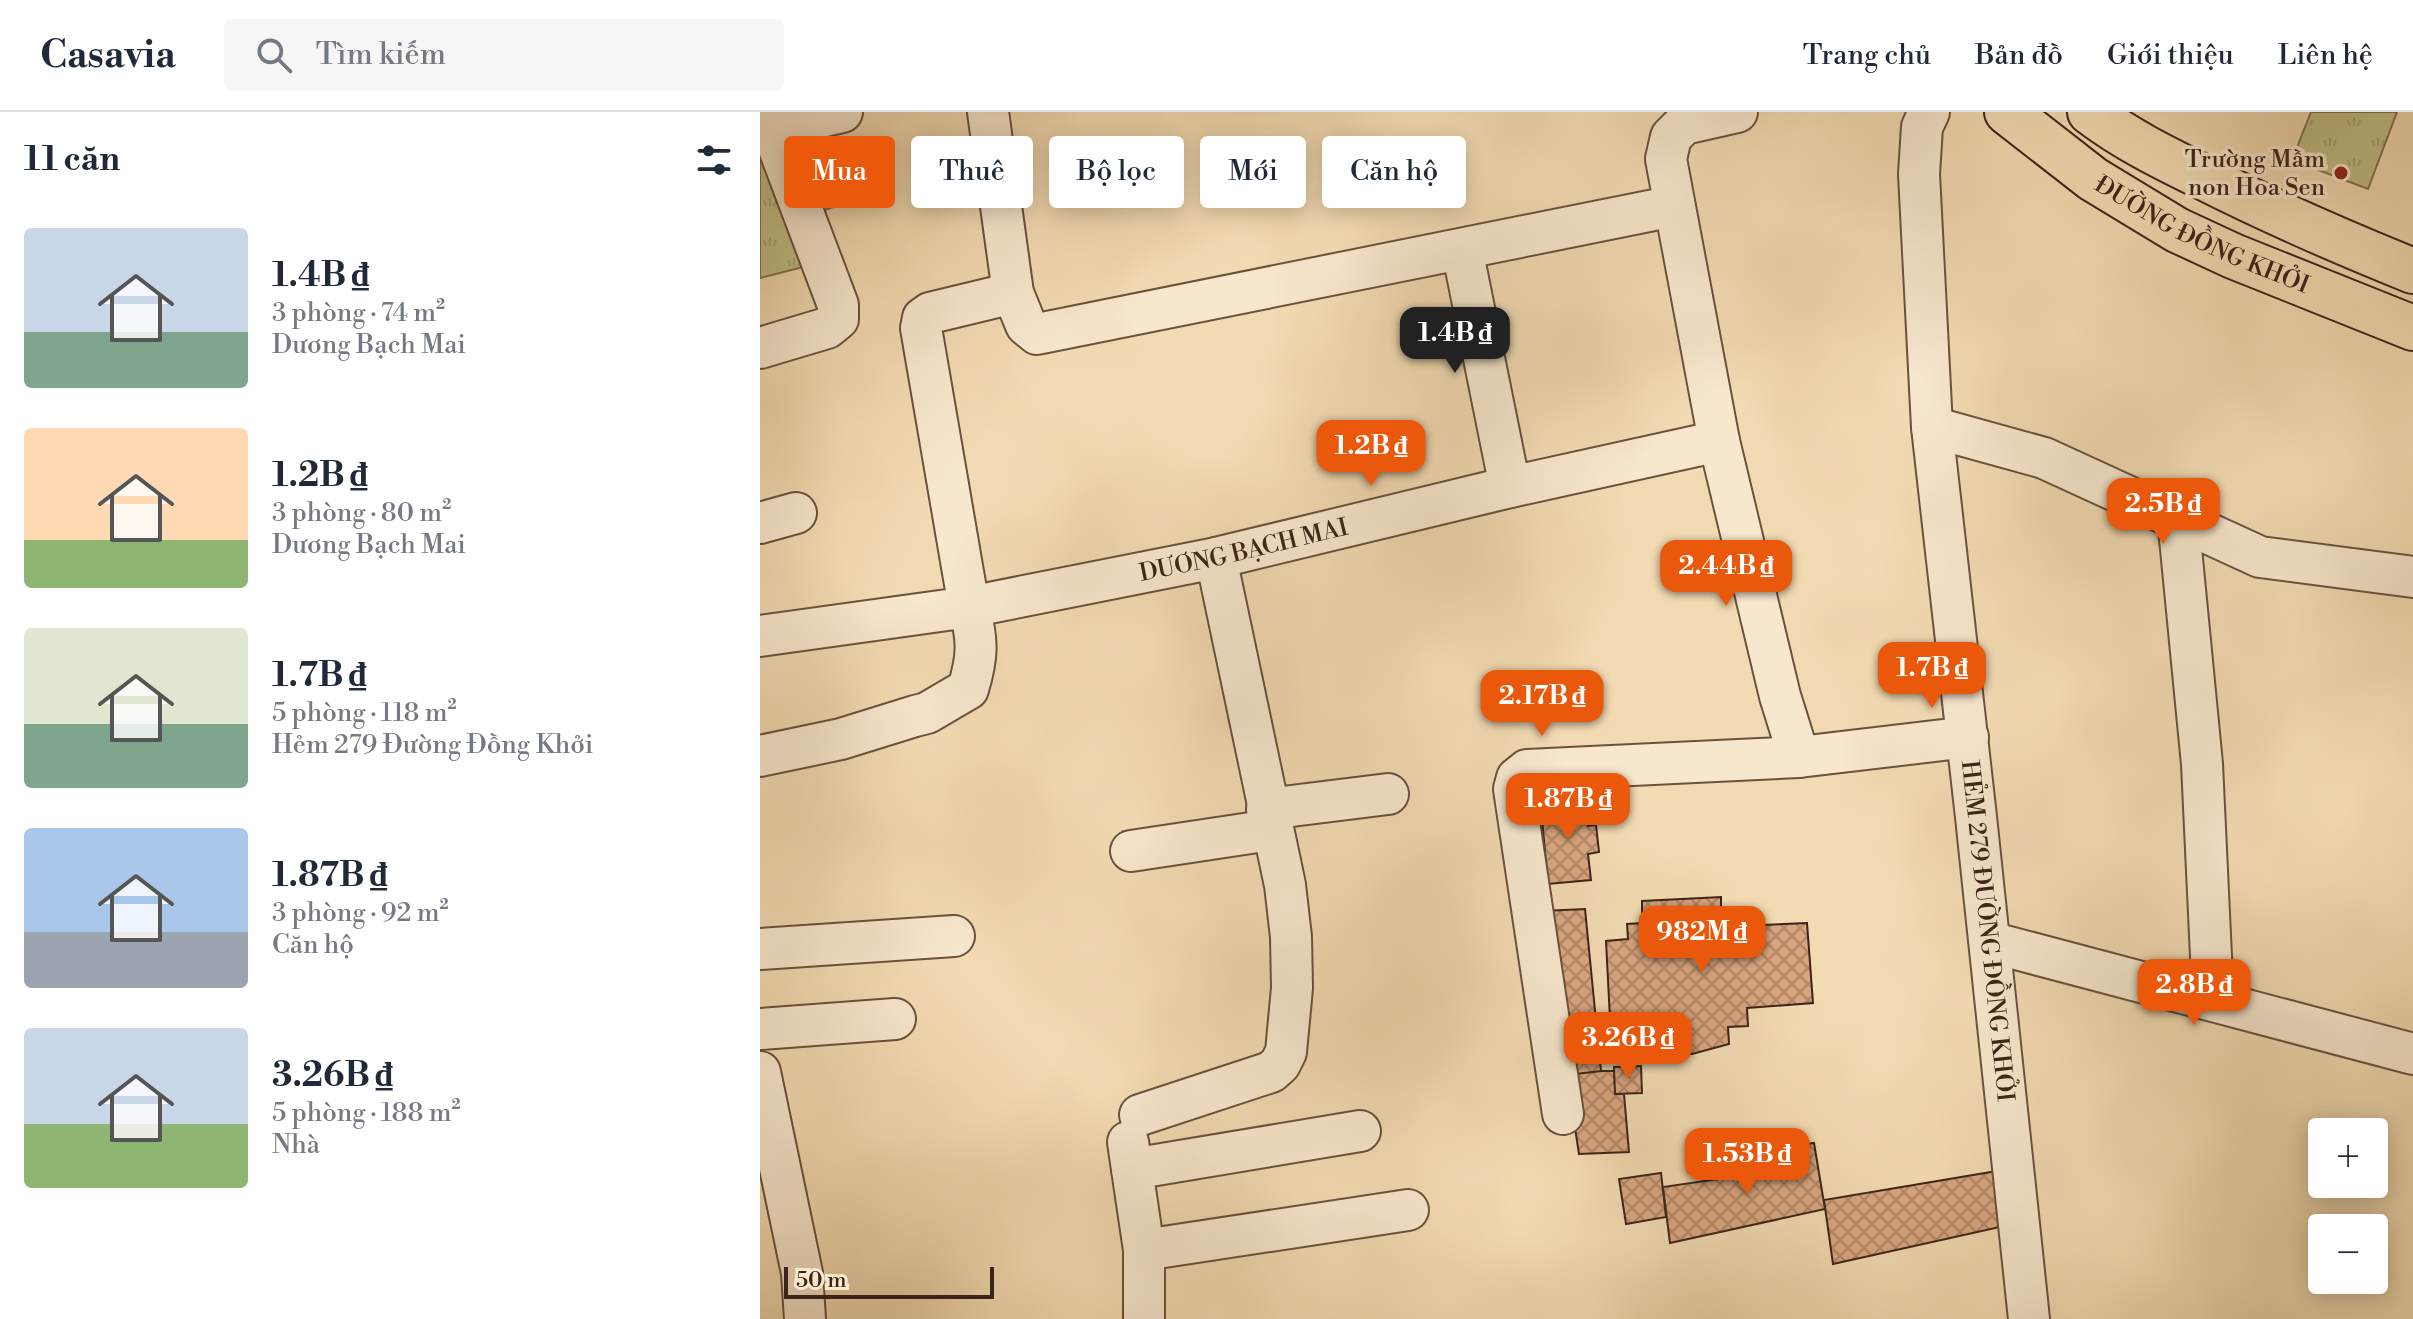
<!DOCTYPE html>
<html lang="vi">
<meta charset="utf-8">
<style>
body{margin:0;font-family:"Libre Bodoni",serif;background:#f6f6f7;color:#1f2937;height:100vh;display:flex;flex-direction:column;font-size:30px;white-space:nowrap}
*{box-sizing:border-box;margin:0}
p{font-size:26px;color:#747a83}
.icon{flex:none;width:44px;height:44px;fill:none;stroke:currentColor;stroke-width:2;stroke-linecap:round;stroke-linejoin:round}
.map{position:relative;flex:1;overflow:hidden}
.drawer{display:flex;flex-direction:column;background:#fff;width:760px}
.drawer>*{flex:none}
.hud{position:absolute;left:24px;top:24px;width:760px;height:72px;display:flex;gap:16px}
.tools{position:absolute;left:1548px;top:1006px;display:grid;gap:16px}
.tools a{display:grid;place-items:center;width:80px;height:80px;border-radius:8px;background:#fff;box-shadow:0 4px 20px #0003;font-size:40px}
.scale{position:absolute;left:24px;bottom:20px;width:210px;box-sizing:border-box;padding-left:8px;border:4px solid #3d2418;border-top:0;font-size:22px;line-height:28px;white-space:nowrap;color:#3d2418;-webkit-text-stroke:6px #f7e7cd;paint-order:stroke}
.price{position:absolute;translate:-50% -68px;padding:0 18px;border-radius:16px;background:#ea580c;color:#fff;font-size:26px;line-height:52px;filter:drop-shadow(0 2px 4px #0008)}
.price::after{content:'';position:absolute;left:50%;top:48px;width:24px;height:18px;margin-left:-12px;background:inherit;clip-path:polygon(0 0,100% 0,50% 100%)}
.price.current{background:#222;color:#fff}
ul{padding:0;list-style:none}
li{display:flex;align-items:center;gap:24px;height:200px;padding:0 24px}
li span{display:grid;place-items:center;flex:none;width:224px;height:160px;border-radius:8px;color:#555}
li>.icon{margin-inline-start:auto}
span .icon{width:96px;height:96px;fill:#fffc;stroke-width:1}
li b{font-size:34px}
h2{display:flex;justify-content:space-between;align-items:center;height:96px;padding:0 24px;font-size:34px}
.pill{padding:0 28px;border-radius:8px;background:#fff;box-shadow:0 4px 20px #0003;font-size:28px;line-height:72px}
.pill.current{background:#ea580c;color:#fff}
header{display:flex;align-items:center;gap:48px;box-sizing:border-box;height:112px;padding:0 40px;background:#fff;border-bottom:2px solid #e0e1e3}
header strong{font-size:38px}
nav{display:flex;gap:44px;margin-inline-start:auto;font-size:28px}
.search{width:560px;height:72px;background:#f6f6f7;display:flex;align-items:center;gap:20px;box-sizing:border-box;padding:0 28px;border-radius:8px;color:#747a83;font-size:30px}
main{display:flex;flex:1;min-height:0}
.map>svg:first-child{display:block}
</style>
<header>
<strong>Casavia</strong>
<div class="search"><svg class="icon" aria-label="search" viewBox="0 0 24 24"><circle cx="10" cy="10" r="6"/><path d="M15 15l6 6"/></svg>Tìm kiếm</div>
<nav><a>Trang chủ</a><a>Bản đồ</a><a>Giới thiệu</a><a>Liên hệ</a></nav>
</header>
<main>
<section class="drawer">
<h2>11 căn<svg class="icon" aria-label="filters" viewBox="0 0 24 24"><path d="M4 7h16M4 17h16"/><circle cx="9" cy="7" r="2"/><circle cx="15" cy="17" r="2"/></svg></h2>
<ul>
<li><span style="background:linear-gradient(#c9d6e8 65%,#7fa58c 0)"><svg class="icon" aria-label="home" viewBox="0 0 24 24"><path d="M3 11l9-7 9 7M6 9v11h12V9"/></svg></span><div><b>1.4B ₫</b><p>3 phòng · 74 m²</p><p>Dương Bạch Mai</p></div></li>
<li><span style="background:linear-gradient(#ffd9b3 70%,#8fb573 0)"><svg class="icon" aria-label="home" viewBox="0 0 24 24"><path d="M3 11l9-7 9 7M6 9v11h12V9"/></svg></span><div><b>1.2B ₫</b><p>3 phòng · 80 m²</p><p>Dương Bạch Mai</p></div></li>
<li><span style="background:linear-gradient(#dfe7d0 60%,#7fa58c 0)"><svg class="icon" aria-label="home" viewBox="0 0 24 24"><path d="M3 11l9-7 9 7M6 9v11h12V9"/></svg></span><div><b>1.7B ₫</b><p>5 phòng · 118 m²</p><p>Hẻm 279 Đường Đồng Khởi</p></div></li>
<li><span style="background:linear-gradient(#a9c7e8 65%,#9aa5b1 0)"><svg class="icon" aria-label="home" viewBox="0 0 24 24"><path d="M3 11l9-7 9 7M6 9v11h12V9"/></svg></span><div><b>1.87B ₫</b><p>3 phòng · 92 m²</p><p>Căn hộ</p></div></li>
<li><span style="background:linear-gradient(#c9d6e8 60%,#8fb573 0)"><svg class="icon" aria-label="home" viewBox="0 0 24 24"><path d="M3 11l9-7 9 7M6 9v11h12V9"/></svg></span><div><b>3.26B ₫</b><p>5 phòng · 188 m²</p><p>Nhà</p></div></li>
</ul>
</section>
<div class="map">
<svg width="1653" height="1207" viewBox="0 0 1653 1207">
<defs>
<pattern id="grass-tufts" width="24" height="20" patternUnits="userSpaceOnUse" patternTransform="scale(2)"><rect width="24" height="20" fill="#c0be88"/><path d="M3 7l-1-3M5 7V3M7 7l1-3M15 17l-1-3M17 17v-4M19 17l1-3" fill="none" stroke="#a6a375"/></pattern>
<pattern id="building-cross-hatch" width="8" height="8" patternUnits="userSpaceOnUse" patternTransform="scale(2)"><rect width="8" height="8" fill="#d9a57f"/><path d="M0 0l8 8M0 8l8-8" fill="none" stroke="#b18667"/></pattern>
</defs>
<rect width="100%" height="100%" fill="#f2dab2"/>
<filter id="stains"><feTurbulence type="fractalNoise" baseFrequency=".0025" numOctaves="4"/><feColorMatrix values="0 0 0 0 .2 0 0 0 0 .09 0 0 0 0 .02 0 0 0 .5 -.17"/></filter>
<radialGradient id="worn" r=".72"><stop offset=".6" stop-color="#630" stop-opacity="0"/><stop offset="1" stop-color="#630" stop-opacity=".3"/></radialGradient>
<!-- grass -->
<path fill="url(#grass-tufts)" stroke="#7e7150" stroke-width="2" d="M 1551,0 L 1637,0 L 1608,77 L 1532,48 Z
M 0,9 L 24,76 L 74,62 L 79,93 L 36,108 L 51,153 L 0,166 Z"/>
<!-- building -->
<path fill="url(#building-cross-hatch)" stroke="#3d2418" stroke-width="2" d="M 825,686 L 828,714 L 836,713 L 839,740 L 828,742 L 831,768 L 788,772 L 781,696 L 785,690 Z
M 961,785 L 961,800 L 979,800 L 979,814 L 1047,811 L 1053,891 L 987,896 L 988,914 L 968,915 L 969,932 L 932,942 L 893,940 L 893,934 L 875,934 L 874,919 L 862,920 L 861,908 L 850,907 L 846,829 L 868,827 L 867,812 L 882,811 L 882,789 Z
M 825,797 L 841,959 L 807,963 L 783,799 Z
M 881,954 L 882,981 L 855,982 L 854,955 Z
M 841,959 L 854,959 L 855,982 L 864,982 L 869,1040 L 819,1042 L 807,963 Z
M 1054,1031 L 1065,1097 L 910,1131 L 903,1075 L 1000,1061 L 998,1039 Z
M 1243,1058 L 1249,1113 L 1073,1152 L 1064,1088 Z
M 901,1061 L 906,1105 L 866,1112 L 859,1067 Z"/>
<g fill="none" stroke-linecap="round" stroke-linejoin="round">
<!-- minor casing -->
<g stroke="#6a523e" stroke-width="44">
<g id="minor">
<path d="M 228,0 L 253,181 L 266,213 L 277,222 L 914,94"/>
<path id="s1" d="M 1169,0 L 1162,15 L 1159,62 L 1172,315 L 1216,705 L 1269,1207"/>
<path d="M 0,19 L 82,0"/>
<path d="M 702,137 L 750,375"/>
<path d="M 0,236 L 67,216 L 78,207 L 78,193 L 12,18"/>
<path d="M 1172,315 L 1284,346 L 1500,445 L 1653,465"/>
<path d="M 959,329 L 1020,584 L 1039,645"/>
<path d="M 1418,406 L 1442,652 L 1453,887"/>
<path d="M 0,411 L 36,401"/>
<path d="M 0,524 L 209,495 L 161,216 L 163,206 L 170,201 L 253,181"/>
<path id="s2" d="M 0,644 L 81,627 L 155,604 L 167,601 L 208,577 C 218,544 218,528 209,495 L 456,446 L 750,375 L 959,329 L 906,47 L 911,25 L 924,12 L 977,0"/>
<path d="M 507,697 L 628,682"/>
<path d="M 371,739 L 511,718"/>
<path d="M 1230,830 L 1653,942"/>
<path d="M 0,837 L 194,824"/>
<path d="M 0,917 L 135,907"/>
<path d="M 0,960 L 42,1161 L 45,1207"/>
<path d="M 803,1002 L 754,677 L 757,666 L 767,658 L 1039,645 L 1208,625"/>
<path d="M 380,1003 L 511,960 L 520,952 L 526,940 L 532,876 L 531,825 L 525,773 L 456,446"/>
<path d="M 368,1030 L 384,1138 L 384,1207"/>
<path d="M 372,1057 L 600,1019"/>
<path d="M 384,1138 L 648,1098"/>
</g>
</g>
<!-- major casing -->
<g stroke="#3d2418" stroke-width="48">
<g id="major">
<path id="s3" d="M 1247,0 L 1333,67 L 1417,118 L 1473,144 L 1653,216"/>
<path d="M 1330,0 C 1364,26 1402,45 1441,64 C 1510,99 1581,130 1653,159"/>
</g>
</g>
<!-- minor -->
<use href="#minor" stroke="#f7e7cd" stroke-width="40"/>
<!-- major -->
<use href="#major" stroke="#f2dab2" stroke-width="44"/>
</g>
<!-- markers -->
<circle fill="#8f2418" stroke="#f7e7cd" stroke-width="3" cx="1581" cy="61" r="8"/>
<g text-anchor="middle" stroke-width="7" stroke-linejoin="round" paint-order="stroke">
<!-- poi labels -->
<g font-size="24" fill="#3d2418" stroke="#f7e7cd" text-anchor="end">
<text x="1565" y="55">Trường Mầm<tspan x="1565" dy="28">non Hoa Sen</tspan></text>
</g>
<!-- street labels -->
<g font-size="24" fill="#3d2418" stroke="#f7e7cd">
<text dy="8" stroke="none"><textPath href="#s3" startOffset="232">ĐƯỜNG ĐỒNG KHỞI</textPath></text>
<text dy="8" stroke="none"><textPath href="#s2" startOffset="584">DƯƠNG BẠCH MAI</textPath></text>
<text dy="8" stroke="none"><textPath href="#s1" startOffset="824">HẺM 279 ĐƯỜNG ĐỒNG KHỞI</textPath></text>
</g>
</g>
<rect width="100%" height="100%" filter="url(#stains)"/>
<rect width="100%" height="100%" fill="url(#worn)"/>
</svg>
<div class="tools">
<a>+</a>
<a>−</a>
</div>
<div class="scale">50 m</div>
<b class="price current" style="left:695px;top:263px">1.4B ₫</b>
<b class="price" style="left:611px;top:376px">1.2B ₫</b>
<b class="price" style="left:1403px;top:434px">2.5B ₫</b>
<b class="price" style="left:966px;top:496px">2.44B ₫</b>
<b class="price" style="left:1172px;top:598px">1.7B ₫</b>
<b class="price" style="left:782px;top:626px">2.17B ₫</b>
<b class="price" style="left:808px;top:729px">1.87B ₫</b>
<b class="price" style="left:942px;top:862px">982M ₫</b>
<b class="price" style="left:1434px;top:915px">2.8B ₫</b>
<b class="price" style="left:868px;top:968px">3.26B ₫</b>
<b class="price" style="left:987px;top:1084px">1.53B ₫</b>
<div class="hud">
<a class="pill current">Mua</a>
<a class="pill">Thuê</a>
<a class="pill">Bộ lọc</a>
<a class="pill">Mới</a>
<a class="pill">Căn hộ</a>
</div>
</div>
</main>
